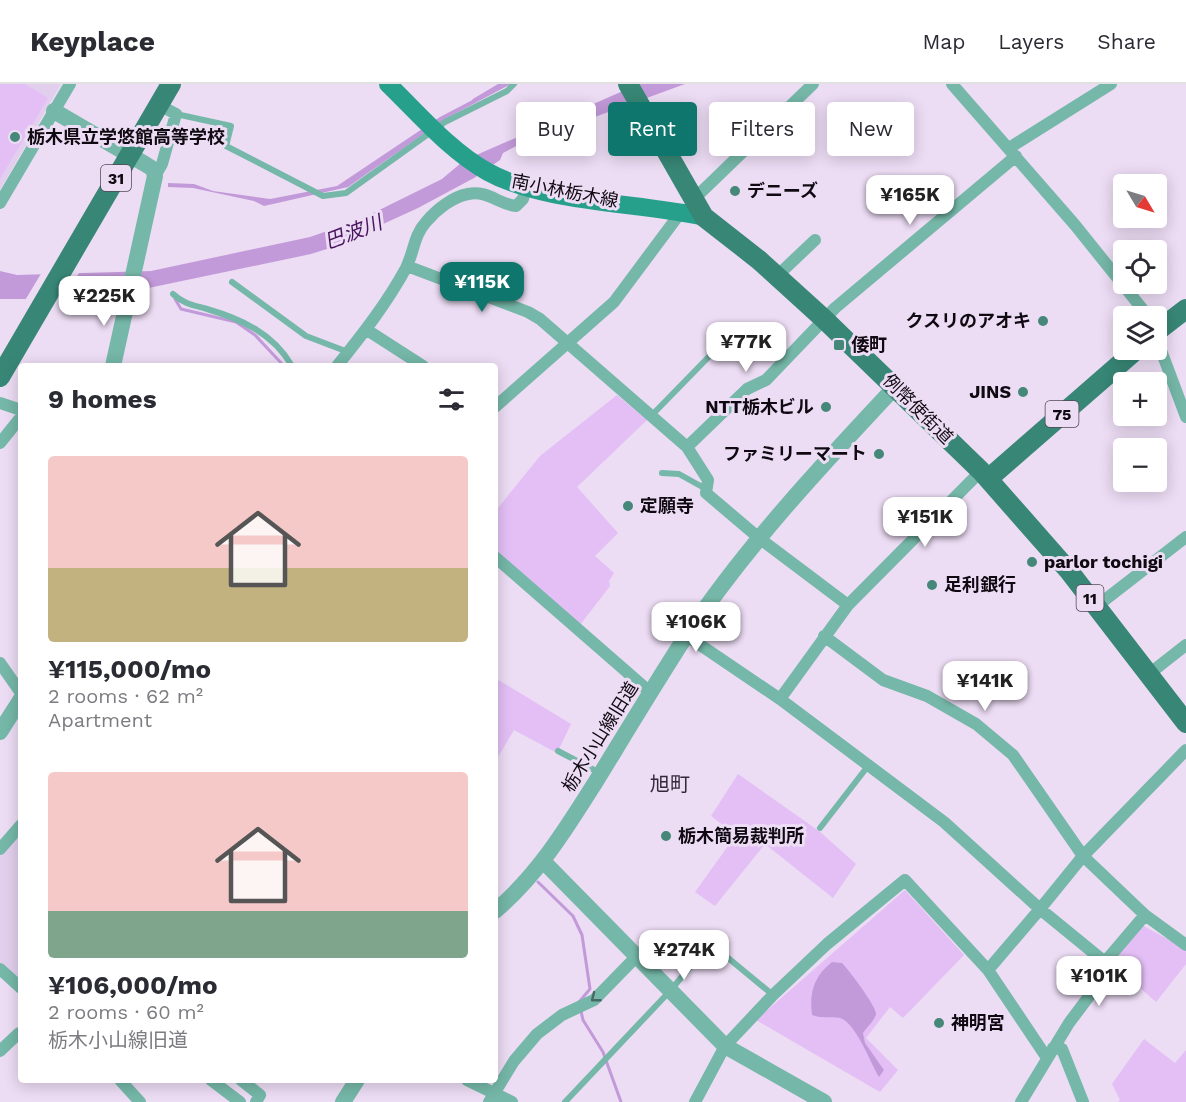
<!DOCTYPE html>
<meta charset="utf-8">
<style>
body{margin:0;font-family:"Work Sans","Noto Sans JP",sans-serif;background:#f7f7f7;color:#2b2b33;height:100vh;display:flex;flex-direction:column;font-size:22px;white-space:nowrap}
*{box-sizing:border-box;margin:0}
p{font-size:20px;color:#7c7c81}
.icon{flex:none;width:33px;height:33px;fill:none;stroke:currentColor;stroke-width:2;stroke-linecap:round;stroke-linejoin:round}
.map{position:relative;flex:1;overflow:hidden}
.side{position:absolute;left:18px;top:279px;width:480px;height:720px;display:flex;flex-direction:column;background:#fff;border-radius:6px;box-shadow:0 3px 15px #0003}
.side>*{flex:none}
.guide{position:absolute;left:516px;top:18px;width:570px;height:54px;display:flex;gap:12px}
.needle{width:39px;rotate:128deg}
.tools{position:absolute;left:1113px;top:90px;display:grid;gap:12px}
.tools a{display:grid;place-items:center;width:54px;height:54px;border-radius:6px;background:#fff;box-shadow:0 3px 15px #0003;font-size:30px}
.price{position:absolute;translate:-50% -51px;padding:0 14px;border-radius:12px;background:#fff;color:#222;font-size:20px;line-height:39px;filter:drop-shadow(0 2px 3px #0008)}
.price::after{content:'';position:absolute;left:50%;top:36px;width:18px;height:14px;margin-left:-9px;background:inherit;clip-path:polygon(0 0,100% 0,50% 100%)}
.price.active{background:#0f766e;color:#fff}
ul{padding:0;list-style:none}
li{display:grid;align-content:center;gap:12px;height:318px;padding:0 30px}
li span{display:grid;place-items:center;height:186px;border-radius:6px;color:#555}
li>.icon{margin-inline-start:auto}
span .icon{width:108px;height:108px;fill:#fffc;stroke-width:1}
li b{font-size:26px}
h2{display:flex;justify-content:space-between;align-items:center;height:72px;padding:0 30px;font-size:26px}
.pill{padding:0 21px;border-radius:6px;background:#fff;box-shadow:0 3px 15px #0003;font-size:21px;line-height:54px}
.pill.active{background:#0f766e;color:#fff}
header{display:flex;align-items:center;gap:36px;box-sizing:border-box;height:84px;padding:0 30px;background:#fff;border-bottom:2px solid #e1e1e2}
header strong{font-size:28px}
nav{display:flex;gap:33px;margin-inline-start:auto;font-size:21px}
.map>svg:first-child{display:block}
</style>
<header>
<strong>Keyplace</strong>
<nav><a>Map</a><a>Layers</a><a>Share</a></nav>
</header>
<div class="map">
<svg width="1186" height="1018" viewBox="0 0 1186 1018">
<rect width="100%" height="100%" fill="#ecdcf4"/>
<!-- built -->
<path fill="#e2cfed" d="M 0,0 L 61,0 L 0,106 Z
M 21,748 L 21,899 L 0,879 L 0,772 Z"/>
<!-- green -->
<path fill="#e3bff5" d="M 0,0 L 25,0 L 48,14 L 0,95 Z
M 617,311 L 647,336 L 577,403 L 618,449 L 595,472 L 614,489 L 609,497 L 610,502 L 580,541 L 495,466 L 495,421 L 498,424 L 540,372 Z
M 495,594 L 571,640 L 557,669 L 514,646 L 495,678 Z
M 738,690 L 819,747 L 856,780 L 833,814 L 765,760 L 715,822 L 695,808 L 736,751 L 711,732 Z
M 905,806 L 964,871 L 903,934 L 890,923 L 866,954 L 898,986 L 880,1008 L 756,936 Z
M 1140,840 L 1186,865 L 1186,880 L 1156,918 L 1109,876 Z
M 1144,955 L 1175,979 L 1186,966 L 1186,1018 L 1118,1018 L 1120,1016 L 1112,1000 Z"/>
<!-- water -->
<path fill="#c39ad9" d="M 503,0 L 511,0 L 445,35 L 348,103 L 264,122 L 254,117 L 193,104 L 168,103 L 168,99 L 194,100 L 213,107 L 270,115 L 337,102 L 440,33 Z
M 639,0 L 685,0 L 518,61 L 503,69 L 500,76 L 474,94 L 418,124 L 333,163 L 311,170 L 115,211 L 85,215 L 0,215 L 0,187 L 17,191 L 151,187 L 310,153 L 359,136 L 442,95 L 461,79 L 474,72 Z
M 832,878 L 842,879 C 848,885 877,923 876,930 C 875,936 867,943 863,949 L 865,959 L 884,986 L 879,993 C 870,978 856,939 840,934 C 832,932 823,935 812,931 C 809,909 814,892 832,878 Z"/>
<!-- pier -->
<path fill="#ecdcf4" d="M 80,187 L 63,218 L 24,218 L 42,188 Z"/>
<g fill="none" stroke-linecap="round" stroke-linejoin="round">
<!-- stream -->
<path stroke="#c39ad9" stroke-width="3" d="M 474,16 L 501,0
M 175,215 L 181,225 L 236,238 L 255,251 L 284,282
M 538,798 L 573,832 L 582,851 L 590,905 L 579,918
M 581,927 L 583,936 L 603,968 L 621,1018"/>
<!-- service -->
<path stroke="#75b7a8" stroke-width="6" d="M 176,30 L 231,42 L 226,62 L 323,112 L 346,109 L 445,38 L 507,7 L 514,0
M 232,198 L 306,252 L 348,268
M 173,210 C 184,220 193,221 207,225 C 241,235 273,249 292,282
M 652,331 L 731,250
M 662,389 L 679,390 L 706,405
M 558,667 L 600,689
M 820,744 L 868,682
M 565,1018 L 670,907 L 710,859 L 773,911"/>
<!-- minor -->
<path stroke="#75b7a8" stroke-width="12" d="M 952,0 L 1075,141 L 1148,232
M 1009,64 L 1111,0
M 155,92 L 162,80 L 176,30 L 159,21
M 694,115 L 813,0
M 0,119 L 70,0
M 407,182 L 528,228 L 540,235 L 687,363 L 708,396 L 706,409 L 759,454 L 848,521
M 777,192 L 815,156
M 367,246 L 423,282
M 1156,253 L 1186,333
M 337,282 C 362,251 387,219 406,184 C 414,168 414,151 426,138 C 436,126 452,113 468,110 C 488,106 498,120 516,122 L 523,115 L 526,102
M 0,319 L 21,326
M 495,323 L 614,218 L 681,128
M 0,359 L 21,333
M 687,363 L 747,305 L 766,296 L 835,224 L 1016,72
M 495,473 L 651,609
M 1097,522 L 1186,453
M 687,552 L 780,615 L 944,738 L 1040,825 L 1083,772 L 1186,666
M 824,552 L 883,596 L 927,612 L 976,640 L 1013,671 L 1083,772 L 1145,831 L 1186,861
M 0,579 L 21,609
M 1149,590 L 1186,561
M 780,615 L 848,521 L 981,387
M 0,765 L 21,741
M 1105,878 L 1145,831
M 0,885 L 21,904
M 988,886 L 1040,825 L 1111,883 L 1069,939 L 1021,1018
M 1053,964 L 1062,965 L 1083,1018
M 0,967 L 19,949
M 120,996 L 140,1018
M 211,996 L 240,1018
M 241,996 L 260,1011 L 256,1018
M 467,996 L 512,1018
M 489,1018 L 514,977 L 537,950 L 562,931 L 594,916 L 636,873
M 695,1018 L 725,962 L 773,911 L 827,860 L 905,796 L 988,886 L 1047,974"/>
<!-- tertiary -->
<path stroke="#75b7a8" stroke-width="16" d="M 54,27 L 145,80 L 153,85 L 155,92 L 113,282
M 0,648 L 21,615
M 543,777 L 725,962 L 824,1018
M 495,827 C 537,792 566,745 595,699 C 625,650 655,600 686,552 C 747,461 821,382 896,302
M 343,1018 L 357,996"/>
<!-- secondary -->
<path stroke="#27a08b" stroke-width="18" d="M 388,0 C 419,30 450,67 488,88 C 546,120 638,118 704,133"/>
<!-- primary -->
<path stroke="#388776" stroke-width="20" d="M 628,0 L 704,133 L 759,176 L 824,235 L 981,387 L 1069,487 L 1186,639
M 1156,248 L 1186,225
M 0,293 L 171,0
M 988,395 L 1136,266"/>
</g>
<!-- one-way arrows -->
<defs><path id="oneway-chevron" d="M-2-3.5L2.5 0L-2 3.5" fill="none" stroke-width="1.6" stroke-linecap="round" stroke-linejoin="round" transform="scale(1.5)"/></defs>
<use stroke="#476964" href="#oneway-chevron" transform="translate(595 914) rotate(142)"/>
<!-- markers -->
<g fill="#458778" stroke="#ecdcf4" stroke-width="2">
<circle cx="15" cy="53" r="6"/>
<circle cx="735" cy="107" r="6"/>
<circle cx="1043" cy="237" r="6"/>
<rect x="833" y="255" width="12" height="12" rx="3"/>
<circle cx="1023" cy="308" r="6"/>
<circle cx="826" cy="323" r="6"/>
<circle cx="879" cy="370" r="6"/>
<circle cx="628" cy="422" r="6"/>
<circle cx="1032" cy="478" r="6"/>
<circle cx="932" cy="501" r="6"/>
<circle cx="666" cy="752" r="6"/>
<circle cx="939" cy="939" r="6"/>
</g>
<g text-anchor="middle" stroke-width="6" stroke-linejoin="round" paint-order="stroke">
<!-- shield labels -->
<g fill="#ecdcf4" stroke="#514855" stroke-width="1.5">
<rect x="101" y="81" width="30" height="26" rx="4.5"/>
<rect x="1045.5" y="317" width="33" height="26" rx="4.5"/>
<rect x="1076.5" y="501" width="27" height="26" rx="4.5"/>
</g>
<g font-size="16" font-weight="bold" fill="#0f0911">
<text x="116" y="100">31</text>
<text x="1062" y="336">75</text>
<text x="1090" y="520">11</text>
</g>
<!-- poi labels -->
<g font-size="18" font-weight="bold" fill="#0f0911" stroke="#ecdcf4" text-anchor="start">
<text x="27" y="59">栃木県立学悠館高等学校</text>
<text x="747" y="113">デニーズ</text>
<text x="1031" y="243" text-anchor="end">クスリのアオキ</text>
<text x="851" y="267">倭町</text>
<text x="1011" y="314" text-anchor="end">JINS</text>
<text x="814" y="329" text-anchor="end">NTT栃木ビル</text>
<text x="867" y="376" text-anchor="end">ファミリーマート</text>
<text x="640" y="428">定願寺</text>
<text x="1044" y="484">parlor tochigi</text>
<text x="944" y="507">足利銀行</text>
<text x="678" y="758">栃木簡易裁判所</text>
<text x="951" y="945">神明宮</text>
</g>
<!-- street labels -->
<g font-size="18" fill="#0f0911" stroke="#ecdcf4">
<text transform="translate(565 107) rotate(11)" y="6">南小林栃木線</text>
<text transform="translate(918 325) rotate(45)" y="6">例幣使街道</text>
<text transform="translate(600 653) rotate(-58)" y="6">栃木小山線旧道</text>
</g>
<!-- water labels -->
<g font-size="20" font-style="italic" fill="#49145e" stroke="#ecdcf4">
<text transform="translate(353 148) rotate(-21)" y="7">巴波川</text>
</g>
<!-- neighbourhood labels -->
<g font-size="20" fill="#34283a" stroke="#ecdcf4">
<text x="670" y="707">旭町</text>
</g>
</g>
</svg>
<div class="tools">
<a><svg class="needle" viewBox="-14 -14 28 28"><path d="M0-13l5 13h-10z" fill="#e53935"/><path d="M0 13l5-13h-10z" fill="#7c7c81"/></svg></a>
<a><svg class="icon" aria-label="locate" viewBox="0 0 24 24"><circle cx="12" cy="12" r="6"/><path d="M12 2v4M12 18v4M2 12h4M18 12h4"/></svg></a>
<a><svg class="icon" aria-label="layers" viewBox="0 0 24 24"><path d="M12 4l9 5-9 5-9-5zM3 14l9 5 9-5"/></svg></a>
<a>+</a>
<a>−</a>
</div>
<b class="price" style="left:910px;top:142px">¥165K</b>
<b class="price active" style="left:482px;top:229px">¥115K</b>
<b class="price" style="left:104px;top:243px">¥225K</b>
<b class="price" style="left:746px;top:289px">¥77K</b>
<b class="price" style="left:925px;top:464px">¥151K</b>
<b class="price" style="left:696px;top:569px">¥106K</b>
<b class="price" style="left:985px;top:628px">¥141K</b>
<b class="price" style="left:684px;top:897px">¥274K</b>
<b class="price" style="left:1099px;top:923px">¥101K</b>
<div class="guide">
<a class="pill">Buy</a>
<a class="pill active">Rent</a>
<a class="pill">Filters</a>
<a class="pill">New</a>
</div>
<section class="side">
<h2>9 homes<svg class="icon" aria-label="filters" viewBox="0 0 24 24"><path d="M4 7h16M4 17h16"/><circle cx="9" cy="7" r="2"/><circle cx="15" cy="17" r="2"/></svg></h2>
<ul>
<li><span style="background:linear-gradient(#f6c9c9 60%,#c2b280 0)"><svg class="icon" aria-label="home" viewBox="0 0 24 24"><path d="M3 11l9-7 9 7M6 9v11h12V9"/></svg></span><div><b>¥115,000/mo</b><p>2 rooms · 62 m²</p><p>Apartment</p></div></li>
<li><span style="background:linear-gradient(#f6c9c9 75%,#7fa58c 0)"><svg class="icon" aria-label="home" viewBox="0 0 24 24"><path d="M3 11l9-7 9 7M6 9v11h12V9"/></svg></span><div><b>¥106,000/mo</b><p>2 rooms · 60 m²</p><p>栃木小山線旧道</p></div></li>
</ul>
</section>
</div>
